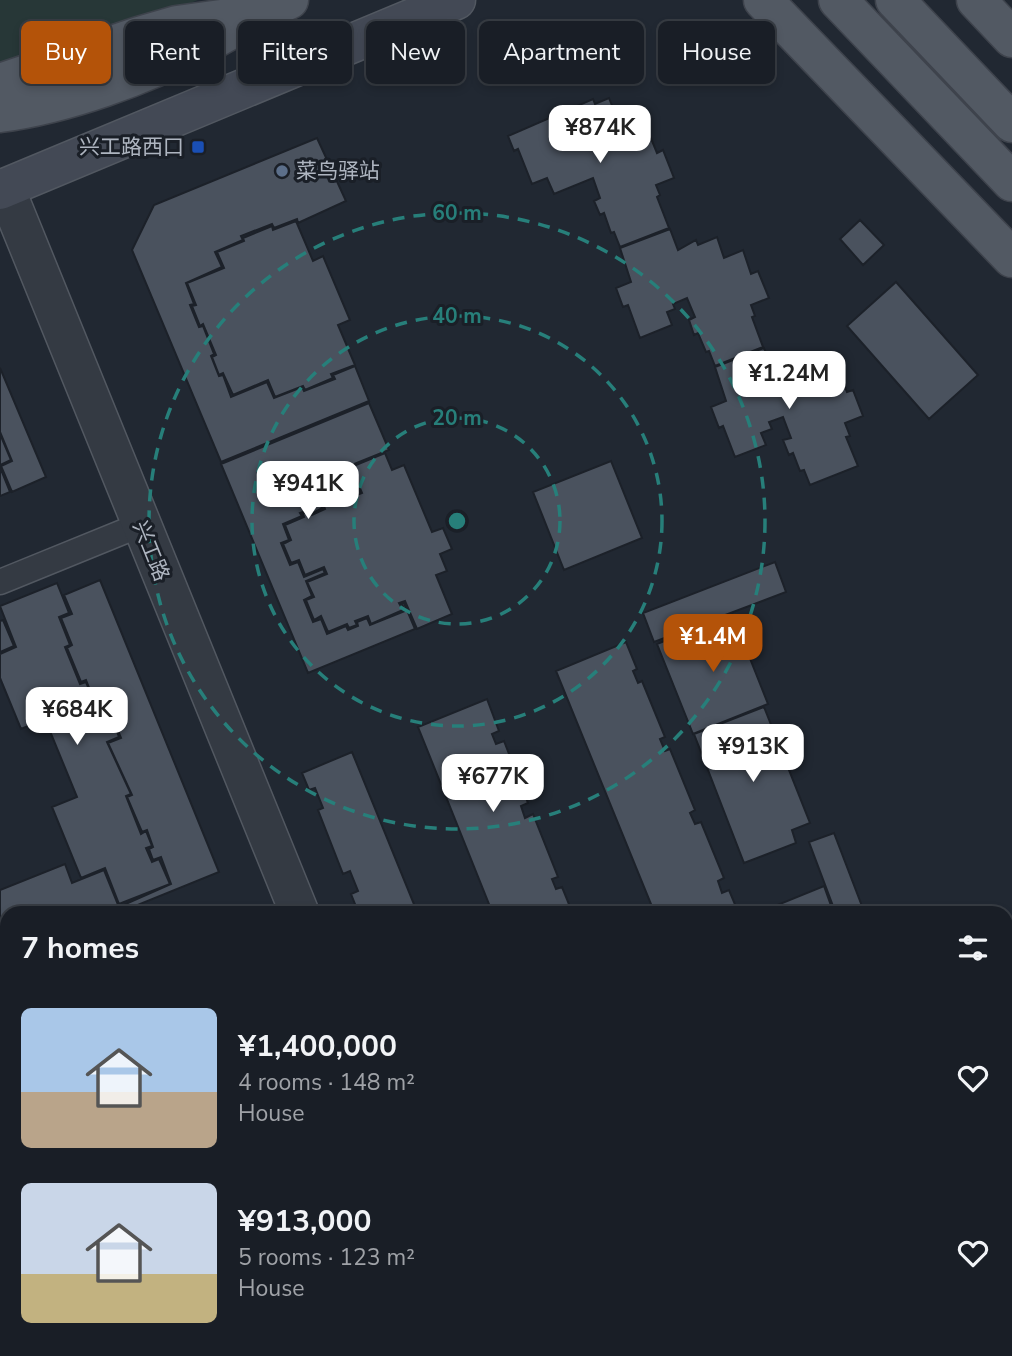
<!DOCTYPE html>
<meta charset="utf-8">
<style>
body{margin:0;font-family:"Nunito Sans","Noto Sans SC",sans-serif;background:#262b32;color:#f1f3f6;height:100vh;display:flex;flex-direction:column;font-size:26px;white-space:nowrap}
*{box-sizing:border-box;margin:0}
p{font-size:23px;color:#9fa2a7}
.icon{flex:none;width:38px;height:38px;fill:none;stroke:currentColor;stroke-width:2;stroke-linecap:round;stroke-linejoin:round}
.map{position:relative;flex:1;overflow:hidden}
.details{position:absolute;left:0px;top:906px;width:1013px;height:450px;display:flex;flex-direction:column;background:#191e26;border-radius:21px 21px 0 0;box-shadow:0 4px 10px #0003,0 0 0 2px #373c43}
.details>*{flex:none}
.top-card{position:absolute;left:21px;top:21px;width:971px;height:63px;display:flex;gap:14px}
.price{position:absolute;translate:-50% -60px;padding:0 16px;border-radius:14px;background:#fff;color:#222;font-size:23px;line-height:46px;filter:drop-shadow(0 2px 4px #0008)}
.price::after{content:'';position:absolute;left:50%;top:42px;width:21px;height:16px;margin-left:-10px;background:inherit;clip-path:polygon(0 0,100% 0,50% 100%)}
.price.current{background:#b45309;color:#fff}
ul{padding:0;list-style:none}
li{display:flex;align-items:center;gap:21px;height:175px;padding:0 21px}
li span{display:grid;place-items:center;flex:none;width:196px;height:140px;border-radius:10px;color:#555}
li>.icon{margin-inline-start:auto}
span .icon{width:84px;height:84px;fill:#fffc;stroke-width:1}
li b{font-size:30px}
h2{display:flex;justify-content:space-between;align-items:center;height:84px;padding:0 21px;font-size:30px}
.chip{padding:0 24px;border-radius:10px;background:#191e26;box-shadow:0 4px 10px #0003,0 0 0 2px #373c43;font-size:24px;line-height:63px}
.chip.current{background:#b45309;color:#fff}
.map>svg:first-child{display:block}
</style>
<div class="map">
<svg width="1012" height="1356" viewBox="0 0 1012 1356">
<rect width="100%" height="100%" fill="#212832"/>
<!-- green -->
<path fill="#273737" d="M 0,0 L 198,0 L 64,54 L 0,70 Z"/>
<!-- building -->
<path fill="#4a525e" stroke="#1c2129" stroke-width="2" d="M 609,98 L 617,118 L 625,114 L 634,136 L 648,131 L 657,153 L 663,150 L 674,178 L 656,185 L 660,195 L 657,197 L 669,228 L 620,247 L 614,232 L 611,233 L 604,213 L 600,215 L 594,201 L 600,198 L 593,178 L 554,194 L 547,178 L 532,184 L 518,149 L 514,151 L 508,136 L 593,99 L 595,104 Z
M 317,138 L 346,201 L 298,223 L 297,219 L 274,228 L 272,224 L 241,236 L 243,240 L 215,252 L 222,267 L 186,283 L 194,304 L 190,305 L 199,327 L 203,326 L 214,354 L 211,356 L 219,376 L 223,375 L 231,397 L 267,382 L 274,398 L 302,387 L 304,391 L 335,379 L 333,375 L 355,366 L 369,401 L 221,462 L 132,250 L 154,205 Z
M 860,220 L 884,245 L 863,265 L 840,239 Z
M 296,221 L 313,261 L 323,256 L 350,320 L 338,325 L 355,365 L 331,374 L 333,378 L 305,390 L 303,386 L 275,397 L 268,380 L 233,395 L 223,373 L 219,375 L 212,357 L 216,355 L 203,324 L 200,326 L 192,306 L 196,305 L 187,283 L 224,268 L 217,252 L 244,241 L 243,238 L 272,226 L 273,230 Z
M 670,229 L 678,250 L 696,240 L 698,245 L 717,237 L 724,258 L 743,250 L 751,274 L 758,271 L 769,298 L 751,305 L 755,316 L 752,317 L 763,347 L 715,366 L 709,351 L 706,352 L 698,333 L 694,335 L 689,320 L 695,317 L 687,298 L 673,304 L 675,309 L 667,312 L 672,325 L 640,338 L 628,305 L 623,307 L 616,288 L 631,282 L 620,248 Z
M 896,282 L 978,375 L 929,419 L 847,326 Z
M 764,348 L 772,368 L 793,360 L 795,364 L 813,357 L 820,376 L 838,369 L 847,392 L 853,390 L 863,416 L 845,423 L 850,436 L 846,437 L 858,466 L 810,485 L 804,470 L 800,471 L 793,453 L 789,455 L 783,440 L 791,438 L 783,417 L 769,422 L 772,429 L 761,433 L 766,445 L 735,457 L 723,426 L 719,428 L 711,407 L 726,401 L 715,367 Z
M 0,368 L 46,477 L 12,492 L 1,466 L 12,461 L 0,432 Z
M 369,403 L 389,450 L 349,466 L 360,493 L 357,494 L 354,486 L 319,501 L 322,508 L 313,513 L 311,509 L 300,513 L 302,516 L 283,524 L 289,540 L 281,543 L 290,565 L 298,562 L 304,577 L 323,569 L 325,573 L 306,581 L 312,596 L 304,600 L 313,622 L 321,619 L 327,634 L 346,626 L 348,630 L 358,626 L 357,622 L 367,618 L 370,625 L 405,611 L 402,604 L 404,603 L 415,629 L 308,673 L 221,464 Z
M 0,434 L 11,460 L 0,465 Z
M 385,453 L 392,470 L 404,465 L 432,532 L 443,528 L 452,549 L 440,554 L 447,571 L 436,575 L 452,614 L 417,629 L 405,601 L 399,603 L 403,610 L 371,624 L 368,616 L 355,621 L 357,625 L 349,628 L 347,624 L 328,632 L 321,616 L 314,620 L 306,600 L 314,597 L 307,582 L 327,574 L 324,567 L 305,575 L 299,560 L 291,563 L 283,544 L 291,540 L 285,525 L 304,517 L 303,514 L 310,510 L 312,515 L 325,509 L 322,501 L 354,488 L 357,495 L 362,493 L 351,467 Z
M 611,461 L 642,538 L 564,570 L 533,492 Z
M 0,467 L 10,492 L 0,496 Z
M 775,562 L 786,592 L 654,642 L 643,613 Z
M 100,580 L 219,872 L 123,911 L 121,906 L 171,884 L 161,857 L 153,860 L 149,849 L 153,847 L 147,830 L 142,832 L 127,797 L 132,795 L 108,743 L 121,738 L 107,704 L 97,708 L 86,680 L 81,682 L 67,648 L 72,645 L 61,618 L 72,614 L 64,595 Z
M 57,583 L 69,613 L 59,617 L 70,645 L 65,647 L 80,684 L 86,682 L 97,709 L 107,705 L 119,737 L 107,742 L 131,794 L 126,796 L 141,834 L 146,831 L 152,846 L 146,848 L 152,862 L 159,859 L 170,884 L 119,904 L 105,868 L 81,878 L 52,807 L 77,797 L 45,719 L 21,729 L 0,678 L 0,654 L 16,647 L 0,606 Z
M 732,613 L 768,704 L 693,734 L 657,644 Z
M 3,620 L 14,646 L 0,652 L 0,621 Z
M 626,642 L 637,669 L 633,671 L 638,683 L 642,681 L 665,737 L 660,739 L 665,751 L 670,749 L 695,810 L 690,813 L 695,824 L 701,822 L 724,878 L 718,881 L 722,893 L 729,890 L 739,914 L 655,914 L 556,671 Z
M 487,699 L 499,731 L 492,734 L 496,744 L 504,741 L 528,803 L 521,806 L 525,818 L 533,814 L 558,877 L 552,879 L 556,889 L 562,887 L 573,914 L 493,914 L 418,727 Z
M 764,707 L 810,823 L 792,830 L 796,843 L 744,863 L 694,734 Z
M 352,752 L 418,914 L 359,914 L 351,894 L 358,891 L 350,871 L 343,874 L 318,810 L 323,808 L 315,788 L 309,790 L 302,773 Z
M 834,833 L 865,914 L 836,914 L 809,842 Z
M 65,864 L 72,883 L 104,870 L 121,912 L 7,914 L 7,958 L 0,961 L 0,890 Z
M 824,886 L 834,914 L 766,914 L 765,910 Z
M 7,1183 L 7,1207 L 3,1209 L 5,1214 L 7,1213 L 7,1275 L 0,1278 L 0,1186 Z
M 7,1277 L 7,1349 L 59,1349 L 62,1356 L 0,1356 L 0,1279 Z
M 390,1349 L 421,1349 L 422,1353 L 416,1356 L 374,1356 Z
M 534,1349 L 568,1349 L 552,1356 L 540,1356 Z
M 627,1349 L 741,1349 L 744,1356 L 629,1356 Z"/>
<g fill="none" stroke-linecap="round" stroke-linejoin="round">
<!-- pedestrian casing -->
<g stroke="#525861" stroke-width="27">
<path id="pedestrian" d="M 0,582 L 140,525"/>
</g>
<!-- minor casing -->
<g stroke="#525861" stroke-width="36">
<path id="minor" d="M 278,1356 L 295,1349"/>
</g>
<!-- tertiary casing -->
<g stroke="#525861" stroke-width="41">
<path id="tertiary" d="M 5,188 L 300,914
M 478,1349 L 480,1356"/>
</g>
<!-- secondary casing -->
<g stroke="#525861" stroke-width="41">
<path id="secondary" d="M 0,190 L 456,0"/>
</g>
<!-- primary casing -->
<g stroke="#3e434c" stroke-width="41">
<path id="primary" d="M 763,0 L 1012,258
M 838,0 L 1012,182
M 895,0 L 1012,123
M 976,0 L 1012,38
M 0,83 L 139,36 L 177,25 L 236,17
M 0,113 C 67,104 143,76 203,45 C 232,30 258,12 289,0"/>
</g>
<!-- pedestrian -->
<use href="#pedestrian" stroke="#343a43" stroke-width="24"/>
<!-- minor -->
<use href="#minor" stroke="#343a43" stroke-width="33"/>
<!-- tertiary -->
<use href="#tertiary" stroke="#343a43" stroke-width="38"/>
<!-- secondary -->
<use href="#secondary" stroke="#434955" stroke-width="38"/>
<!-- primary -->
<use href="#primary" stroke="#525963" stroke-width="38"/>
</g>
<!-- distance rings -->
<g fill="none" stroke="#277f7a" stroke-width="3.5" stroke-dasharray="12 9">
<circle cx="457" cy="521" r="103"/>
<circle cx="457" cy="521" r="205"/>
<circle cx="457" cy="521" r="308"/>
</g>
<!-- markers -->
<rect fill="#1a4fb4" stroke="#1a1f27" stroke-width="2.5" x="191" y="140" width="14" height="14" rx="3.5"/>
<circle fill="#5c6f8a" stroke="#1a1f27" stroke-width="2.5" cx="282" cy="171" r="7"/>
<g text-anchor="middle" stroke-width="6" stroke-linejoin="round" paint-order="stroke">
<!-- poi labels -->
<g font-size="21" fill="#aeb5c0" stroke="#1a1f27" text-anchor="end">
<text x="184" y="154">兴工路西口</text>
<text x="296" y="178" text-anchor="start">菜鸟驿站</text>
</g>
<!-- street labels -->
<g font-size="21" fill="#aeb5c0" stroke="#1a1f27">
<text transform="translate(151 551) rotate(68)" y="7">兴工路</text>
</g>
</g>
<circle cx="457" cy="521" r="10" fill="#277f7a" stroke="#1a1f27" stroke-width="3.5"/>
<g font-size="21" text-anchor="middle" font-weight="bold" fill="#277f7a" stroke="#1a1f27" stroke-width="6" stroke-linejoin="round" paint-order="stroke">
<text x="457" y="220">60 m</text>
<text x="457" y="323">40 m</text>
<text x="457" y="425">20 m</text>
</g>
</svg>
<b class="price" style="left:600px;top:165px">¥874K</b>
<b class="price" style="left:789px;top:411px">¥1.24M</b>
<b class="price" style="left:308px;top:521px">¥941K</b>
<b class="price current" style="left:713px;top:674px">¥1.4M</b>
<b class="price" style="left:77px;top:747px">¥684K</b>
<b class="price" style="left:753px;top:784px">¥913K</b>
<b class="price" style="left:493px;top:814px">¥677K</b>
<div class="top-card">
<a class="chip current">Buy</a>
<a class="chip">Rent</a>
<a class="chip">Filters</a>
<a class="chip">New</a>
<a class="chip">Apartment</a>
<a class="chip">House</a>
</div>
<section class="details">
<h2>7 homes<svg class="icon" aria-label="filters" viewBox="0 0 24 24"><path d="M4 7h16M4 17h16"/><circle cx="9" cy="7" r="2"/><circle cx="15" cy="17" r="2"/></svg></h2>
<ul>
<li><span style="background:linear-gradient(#a9c7e8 60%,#b9a48a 0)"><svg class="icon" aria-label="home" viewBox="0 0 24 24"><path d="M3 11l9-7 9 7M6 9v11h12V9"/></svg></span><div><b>¥1,400,000</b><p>4 rooms · 148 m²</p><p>House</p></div><svg class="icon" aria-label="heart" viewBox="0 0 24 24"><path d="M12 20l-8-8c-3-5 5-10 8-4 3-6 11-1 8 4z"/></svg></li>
<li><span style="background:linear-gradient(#c9d6e8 65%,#c2b280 0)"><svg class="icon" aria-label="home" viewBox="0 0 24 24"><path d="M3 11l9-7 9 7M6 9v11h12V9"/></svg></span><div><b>¥913,000</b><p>5 rooms · 123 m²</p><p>House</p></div><svg class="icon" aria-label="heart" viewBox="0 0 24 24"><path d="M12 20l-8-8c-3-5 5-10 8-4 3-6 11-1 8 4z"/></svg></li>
</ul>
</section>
</div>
